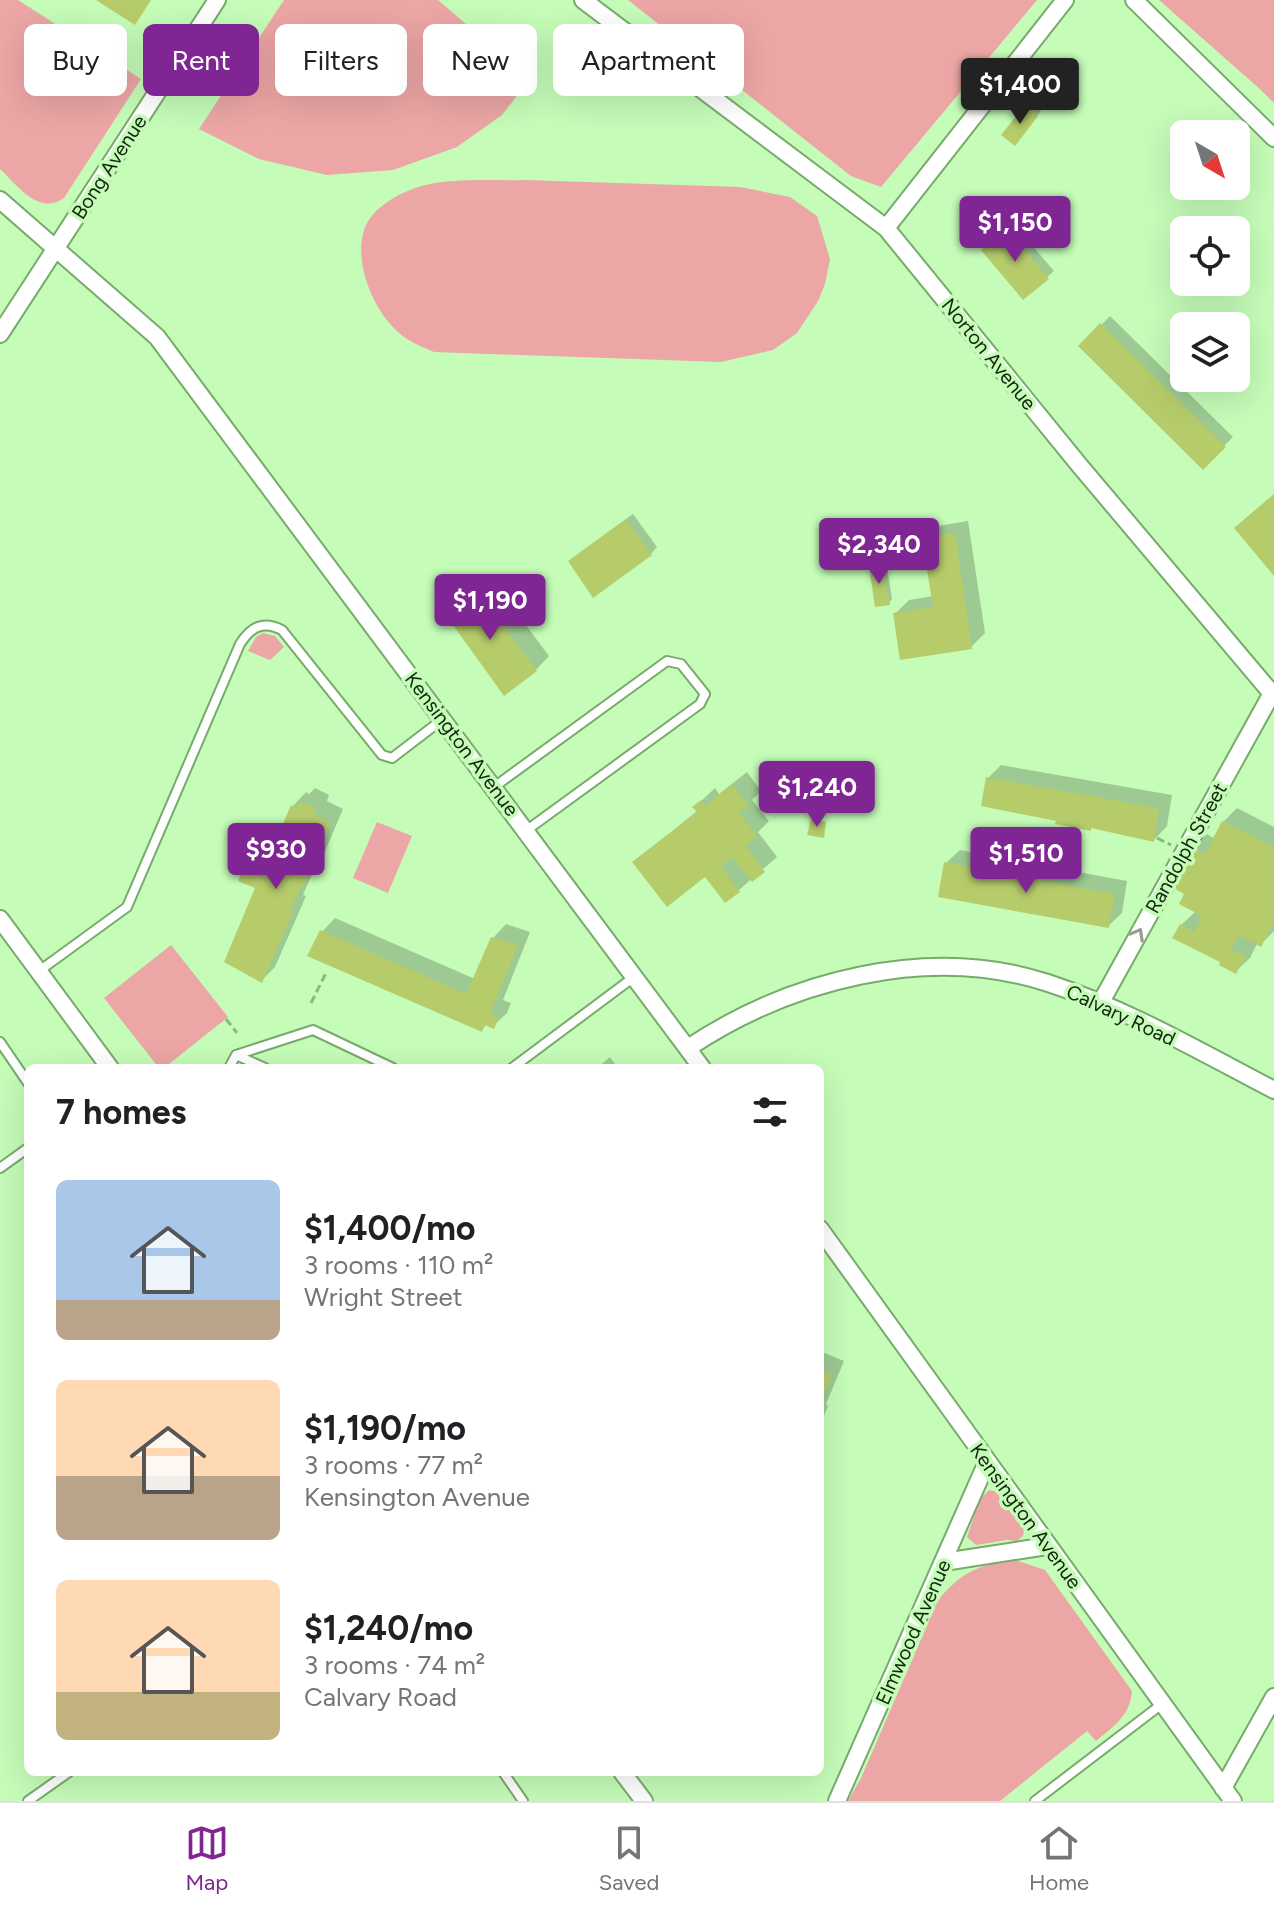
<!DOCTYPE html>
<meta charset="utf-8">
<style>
body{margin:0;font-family:Figtree,sans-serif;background:#f6f6f6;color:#202124;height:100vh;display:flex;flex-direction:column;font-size:30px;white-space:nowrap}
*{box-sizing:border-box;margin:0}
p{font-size:26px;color:#757577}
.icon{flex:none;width:44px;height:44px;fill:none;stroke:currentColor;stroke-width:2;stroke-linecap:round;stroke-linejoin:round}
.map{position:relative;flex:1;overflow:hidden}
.sheet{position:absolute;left:24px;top:1064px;width:800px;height:712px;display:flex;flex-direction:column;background:#fff;border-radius:12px;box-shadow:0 8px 32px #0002}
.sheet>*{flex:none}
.banner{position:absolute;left:24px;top:24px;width:800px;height:72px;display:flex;gap:16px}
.needle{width:52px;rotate:141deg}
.tools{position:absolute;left:1170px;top:120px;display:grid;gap:16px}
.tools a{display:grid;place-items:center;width:80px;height:80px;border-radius:12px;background:#fff;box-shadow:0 8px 32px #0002;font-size:40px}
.price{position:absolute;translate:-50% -68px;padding:0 18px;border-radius:8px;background:#802694;color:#fff;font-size:26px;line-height:52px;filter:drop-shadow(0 2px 4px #0008)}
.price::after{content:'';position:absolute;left:50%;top:48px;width:24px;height:18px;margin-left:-12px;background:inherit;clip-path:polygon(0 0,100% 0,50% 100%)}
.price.selected{background:#222;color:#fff}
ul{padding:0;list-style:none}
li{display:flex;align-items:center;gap:24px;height:200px;padding:0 32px}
li span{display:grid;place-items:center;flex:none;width:224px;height:160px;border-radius:12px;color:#555}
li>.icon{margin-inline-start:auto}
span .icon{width:96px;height:96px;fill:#fffc;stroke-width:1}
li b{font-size:34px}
h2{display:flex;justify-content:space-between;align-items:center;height:96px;padding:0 32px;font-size:34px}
.pill{padding:0 28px;border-radius:12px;background:#fff;box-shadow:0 8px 32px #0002;font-size:28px;line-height:72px}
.pill.selected{background:#802694;color:#fff}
.tab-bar{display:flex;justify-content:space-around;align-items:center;height:112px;border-top:2px solid #e0e0e0;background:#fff;font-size:22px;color:#757577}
.tab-bar a{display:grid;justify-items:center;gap:4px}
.tab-bar .selected{color:#802694}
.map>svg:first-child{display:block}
</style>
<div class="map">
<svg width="1274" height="1801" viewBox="0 0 1274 1801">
<rect width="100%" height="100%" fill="#c5fcb8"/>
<!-- green -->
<path fill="#eba6a5" d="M 0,0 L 18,0 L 141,79 L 64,198 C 39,216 18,186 0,169 Z
M 284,0 L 438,0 L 530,79 L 502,115 L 457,147 L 393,170 L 327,175 L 259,159 L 199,129 Z
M 628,0 L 1037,0 L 881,187 L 851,176 Z
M 1159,0 L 1274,0 L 1274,103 L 1261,90 Z
M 525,180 L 740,187 L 790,197 L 817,216 L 830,259 L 825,284 L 818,301 L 797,333 L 773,350 L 721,362 L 434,352 C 425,348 415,344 407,339 C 376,319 353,265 364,230 C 371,209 396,195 415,188 C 448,177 491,181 525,180 Z
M 263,633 L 275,636 L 284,647 L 270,660 L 248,651 L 256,637 Z
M 377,822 L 412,836 L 388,893 L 353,878 Z
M 171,945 L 228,1017 L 164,1068 L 159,1068 L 104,998 Z
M 989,1490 L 998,1492 L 1024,1530 L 1023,1536 L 1017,1541 L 1007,1540 L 976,1545 L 967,1537 L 980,1499 Z
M 1015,1560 L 1045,1570 L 1132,1691 C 1130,1716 1114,1726 1096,1741 L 1087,1731 L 1000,1801 L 848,1801 L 861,1778 L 938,1600 C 962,1572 979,1564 1015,1560 Z"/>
<!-- shadow -->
<path fill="#0003" d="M 1030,103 L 1041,111 L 1018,139 L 1026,106 Z
M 1013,223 L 1054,271 L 1047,277 L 990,243 Z
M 1110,316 L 1233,437 L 1203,467 L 1081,346 Z
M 633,514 L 657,547 L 651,554 L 577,555 Z
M 968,521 L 985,633 L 971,647 L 895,614 L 909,600 L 933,596 L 924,540 L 938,526 Z
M 886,561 L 892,599 L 889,603 L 871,567 L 875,563 Z
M 489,576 L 549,656 L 536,670 L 445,612 Z
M 1001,765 L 1172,795 L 1167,826 L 1154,840 L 988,778 Z
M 747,772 L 761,791 L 752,800 L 769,821 L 758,832 L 777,857 L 739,890 L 705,875 L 635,862 L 698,810 L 695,807 L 715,788 L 719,794 Z
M 315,788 L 329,795 L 327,801 L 343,809 L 317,870 L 311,876 L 303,895 L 306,896 L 275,967 L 262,980 L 258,887 L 240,880 L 250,859 L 264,845 L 274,850 L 293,806 L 306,792 L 309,794 Z
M 1237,808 L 1274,827 L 1274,931 L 1261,944 L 1258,942 L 1250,958 L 1236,971 L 1181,925 L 1196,911 L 1187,893 L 1194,848 L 1207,834 L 1215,839 L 1223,822 Z
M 960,850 L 1127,881 L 1122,913 L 1108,926 L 946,863 Z
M 335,918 L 475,979 L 493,938 L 506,924 L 530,932 L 503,1000 L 511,1003 L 507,1013 L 493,1026 L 487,1024 L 481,1030 L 322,932 Z
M 610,1057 L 618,1068 L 596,1068 L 598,1067 Z
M 820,1351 L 844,1361 L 826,1404 L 828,1406 L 820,1426 Z"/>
<!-- building -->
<path fill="#b6cc6b" d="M 96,0 L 151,0 L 135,25 Z
M 1025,105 L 1038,116 L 1015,146 L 1001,135 Z
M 1006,228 L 1049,279 L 1023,300 L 981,250 Z
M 1100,323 L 1226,447 L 1203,470 L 1078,346 Z
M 1274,494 L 1274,576 L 1234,528 Z
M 626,519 L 652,555 L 593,598 L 568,561 Z
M 955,533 L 972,649 L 900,660 L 893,613 L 933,607 L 922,539 Z
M 882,564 L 890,605 L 875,607 L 869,566 Z
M 475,588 L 537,671 L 504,696 L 443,611 Z
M 986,777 L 1159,808 L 1154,842 L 1091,828 L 1091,831 L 1055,824 L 1056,821 L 981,806 Z
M 732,784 L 749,806 L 739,813 L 757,836 L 746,846 L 765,872 L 752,882 L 732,857 L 721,866 L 740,892 L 725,903 L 705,877 L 667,907 L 632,862 L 697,812 L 692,807 L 701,800 L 705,806 Z
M 299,801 L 317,809 L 314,815 L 331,823 L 304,886 L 302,885 L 291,908 L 294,910 L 262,983 L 224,962 L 255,888 L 238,881 L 248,858 L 265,866 L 291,805 L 297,808 Z
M 811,819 L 826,822 L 824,838 L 807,835 Z
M 1222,821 L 1274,847 L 1274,920 L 1261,947 L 1239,935 L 1231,949 L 1246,956 L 1236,974 L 1219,965 L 1220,962 L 1172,938 L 1180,924 L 1194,932 L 1202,916 L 1179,904 L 1184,894 L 1172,887 L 1192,847 L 1205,854 Z
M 944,862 L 1115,894 L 1109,928 L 938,897 Z
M 320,930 L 466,994 L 491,937 L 518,945 L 490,1013 L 499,1017 L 494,1029 L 485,1025 L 482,1032 L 307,956 Z
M 820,1370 L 832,1375 L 820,1403 Z"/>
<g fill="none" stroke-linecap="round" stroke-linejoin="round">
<!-- service casing -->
<g stroke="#77ab6b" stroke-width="12">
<path id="service" d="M 494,787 L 667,661 L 681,664 L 705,694 L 700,704 L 527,830
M 39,971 L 127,907 L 240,644 C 251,627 263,620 282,630 L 382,755 L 392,758 L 443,719
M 0,1042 L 28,1083
M 236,1055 L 265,1068
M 229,1068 L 236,1055 L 313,1030 L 393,1068
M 512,1068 L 634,977
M 0,1168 L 28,1148
M 503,1772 L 523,1801
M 28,1801 L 69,1772
M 1035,1801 L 1162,1704"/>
</g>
<!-- minor casing -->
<g stroke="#77ab6b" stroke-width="20">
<path id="minor" d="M 583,0 L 886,228 L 1080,466 L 1274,696
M 1134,0 L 1274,138
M 0,200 L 157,337 L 702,1068
M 886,228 L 1065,0
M 0,334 L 217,0
M 0,919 L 110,1068
M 1101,1002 L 1272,693
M 688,1048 C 790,980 928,944 1048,983 C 1127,1009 1201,1052 1274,1090
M 820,1229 L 1233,1801
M 944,1562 L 1047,1546
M 622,1772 L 644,1801
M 1223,1788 L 1274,1697
M 837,1801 L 987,1462"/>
</g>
<!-- path -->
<path stroke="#8cb882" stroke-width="3" stroke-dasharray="8 4" stroke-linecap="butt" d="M 1157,838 L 1171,845
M 311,1003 L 326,973
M 226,1019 L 237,1033"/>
<!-- service -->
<use href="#service" stroke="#fff" stroke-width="8"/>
<!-- minor -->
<use href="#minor" stroke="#fff" stroke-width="16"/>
</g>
<!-- one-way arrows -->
<defs><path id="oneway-chevron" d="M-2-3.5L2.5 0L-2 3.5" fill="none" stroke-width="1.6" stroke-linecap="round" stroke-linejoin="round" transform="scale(2)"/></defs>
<use stroke="#949d92" href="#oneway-chevron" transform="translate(1138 934) rotate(-61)"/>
<g text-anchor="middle" stroke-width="7" stroke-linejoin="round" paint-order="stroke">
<!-- street labels -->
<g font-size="20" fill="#12260d" stroke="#c5fcb8">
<text transform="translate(109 167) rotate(-57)" y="7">Bong Avenue</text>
<text transform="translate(989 354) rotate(51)" y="7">Norton Avenue</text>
<text transform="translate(462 744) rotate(53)" y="7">Kensington Avenue</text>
<text transform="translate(1186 848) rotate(-61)" y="7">Randolph Street</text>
<text transform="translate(1121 1015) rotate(25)" y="7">Calvary Road</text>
<text transform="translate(1026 1516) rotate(54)" y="7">Kensington Avenue</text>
<text transform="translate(913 1632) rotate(-66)" y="7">Elmwood Avenue</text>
</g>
</g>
</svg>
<div class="tools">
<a><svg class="needle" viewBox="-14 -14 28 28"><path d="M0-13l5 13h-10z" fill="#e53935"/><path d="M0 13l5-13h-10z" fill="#757577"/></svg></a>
<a><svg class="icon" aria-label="locate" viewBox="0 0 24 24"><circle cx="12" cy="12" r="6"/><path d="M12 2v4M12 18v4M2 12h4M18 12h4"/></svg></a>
<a><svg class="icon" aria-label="layers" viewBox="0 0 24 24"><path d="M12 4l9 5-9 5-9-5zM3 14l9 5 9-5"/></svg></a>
</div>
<b class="price selected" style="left:1020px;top:126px">$1,400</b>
<b class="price" style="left:1015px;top:264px">$1,150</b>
<b class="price" style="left:879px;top:586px">$2,340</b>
<b class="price" style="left:490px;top:642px">$1,190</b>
<b class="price" style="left:817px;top:829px">$1,240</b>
<b class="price" style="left:276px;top:891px">$930</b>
<b class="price" style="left:1026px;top:895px">$1,510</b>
<div class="banner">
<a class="pill">Buy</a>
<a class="pill selected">Rent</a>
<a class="pill">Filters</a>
<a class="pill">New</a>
<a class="pill">Apartment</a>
</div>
<section class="sheet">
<h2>7 homes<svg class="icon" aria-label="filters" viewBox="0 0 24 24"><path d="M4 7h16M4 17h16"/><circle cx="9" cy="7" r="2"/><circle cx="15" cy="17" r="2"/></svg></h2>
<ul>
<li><span style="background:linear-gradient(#a9c7e8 75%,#b9a48a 0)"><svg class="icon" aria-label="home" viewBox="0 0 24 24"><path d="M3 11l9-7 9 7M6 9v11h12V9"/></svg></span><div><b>$1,400/mo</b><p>3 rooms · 110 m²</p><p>Wright Street</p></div></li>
<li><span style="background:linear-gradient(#ffd9b3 60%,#b9a48a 0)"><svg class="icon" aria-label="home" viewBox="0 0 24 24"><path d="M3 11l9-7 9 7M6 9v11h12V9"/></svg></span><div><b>$1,190/mo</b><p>3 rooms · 77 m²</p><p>Kensington Avenue</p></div></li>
<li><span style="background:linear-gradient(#ffd9b3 70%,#c2b280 0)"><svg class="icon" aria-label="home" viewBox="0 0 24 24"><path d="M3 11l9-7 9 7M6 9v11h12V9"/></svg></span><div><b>$1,240/mo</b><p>3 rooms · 74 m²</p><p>Calvary Road</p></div></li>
</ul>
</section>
</div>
<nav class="tab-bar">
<a class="selected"><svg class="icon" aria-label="map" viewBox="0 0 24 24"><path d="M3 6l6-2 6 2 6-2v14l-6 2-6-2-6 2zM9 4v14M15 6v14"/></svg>Map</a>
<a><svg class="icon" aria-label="saved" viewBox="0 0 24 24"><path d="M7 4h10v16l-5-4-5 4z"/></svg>Saved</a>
<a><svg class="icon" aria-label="home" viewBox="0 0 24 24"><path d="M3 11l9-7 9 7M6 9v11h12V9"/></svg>Home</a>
</nav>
